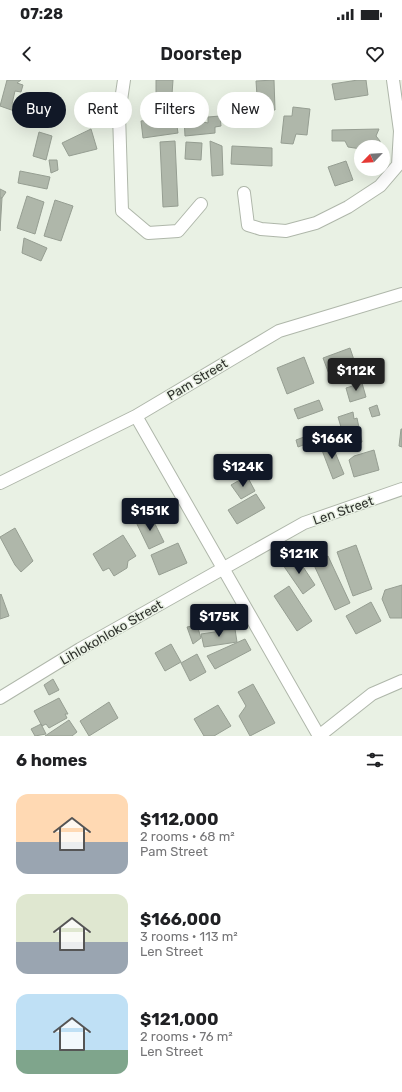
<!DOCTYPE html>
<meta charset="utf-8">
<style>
body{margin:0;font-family:Rubik,sans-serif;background:#f6f6f6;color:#202124;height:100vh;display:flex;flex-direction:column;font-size:15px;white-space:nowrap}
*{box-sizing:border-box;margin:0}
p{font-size:13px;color:#757577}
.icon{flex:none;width:22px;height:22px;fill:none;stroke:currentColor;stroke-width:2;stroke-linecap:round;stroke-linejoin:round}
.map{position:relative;height:656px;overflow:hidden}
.panel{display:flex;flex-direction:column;background:#fff;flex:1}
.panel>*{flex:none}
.guide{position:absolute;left:12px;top:12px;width:378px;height:36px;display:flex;gap:8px}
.needle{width:26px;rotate:245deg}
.fabs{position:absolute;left:354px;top:60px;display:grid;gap:8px}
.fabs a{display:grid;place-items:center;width:36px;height:36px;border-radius:50%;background:#fff;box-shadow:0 4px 16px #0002;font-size:20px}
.price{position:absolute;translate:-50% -34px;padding:0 9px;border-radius:4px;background:#111827;color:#fff;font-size:13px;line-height:26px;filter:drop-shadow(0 1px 2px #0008)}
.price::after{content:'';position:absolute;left:50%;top:24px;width:12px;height:9px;margin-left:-6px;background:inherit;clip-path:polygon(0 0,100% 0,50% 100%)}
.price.active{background:#222;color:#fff}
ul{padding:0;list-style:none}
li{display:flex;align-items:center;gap:12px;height:100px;padding:0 16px}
li span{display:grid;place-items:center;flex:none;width:112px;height:80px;border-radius:12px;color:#555}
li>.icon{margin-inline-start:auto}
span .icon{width:48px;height:48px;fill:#fffc;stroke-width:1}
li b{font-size:17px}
h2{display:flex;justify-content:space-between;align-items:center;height:48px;padding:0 16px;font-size:17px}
.chip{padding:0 14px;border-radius:18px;background:#fff;box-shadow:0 4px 16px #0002;font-size:14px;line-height:36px}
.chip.active{background:#111827;color:#fff}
.status{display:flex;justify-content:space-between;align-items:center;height:28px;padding:0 20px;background:#fff;direction:ltr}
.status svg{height:11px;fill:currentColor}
header{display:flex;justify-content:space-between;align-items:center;height:52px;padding:0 16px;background:#fff;font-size:18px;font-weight:600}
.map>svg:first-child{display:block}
</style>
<div class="status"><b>07:28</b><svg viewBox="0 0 49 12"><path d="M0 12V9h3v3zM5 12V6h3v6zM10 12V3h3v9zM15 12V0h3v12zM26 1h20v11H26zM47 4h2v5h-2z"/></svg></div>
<header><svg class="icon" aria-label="back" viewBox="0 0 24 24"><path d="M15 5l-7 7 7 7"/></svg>Doorstep<svg class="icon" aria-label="heart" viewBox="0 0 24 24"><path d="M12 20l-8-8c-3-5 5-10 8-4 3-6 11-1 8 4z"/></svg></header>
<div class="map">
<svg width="402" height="656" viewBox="0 0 402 656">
<rect width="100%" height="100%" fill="#e9f1e4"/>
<!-- building -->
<path fill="#afb7aa" stroke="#969e92" d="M 7,0 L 21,0 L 17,3 L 23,5 L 21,12 L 15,11 L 12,24 L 22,28 L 20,33 L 0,26 Z
M 156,0 L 173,0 L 171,29 L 156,30 Z
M 274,0 L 275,30 L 258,31 L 256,1 Z
M 358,0 L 366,0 L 368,15 L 335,20 L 332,4 Z
M 293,27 L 310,29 L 307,55 L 296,54 L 293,64 L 281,63 L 284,36 L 292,36 Z
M 175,32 L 178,53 L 143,58 L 141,41 L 165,38 Z
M 220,36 L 221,46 L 215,47 L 215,53 L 185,56 L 184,38 L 208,43 L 208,37 Z
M 91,49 L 97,69 L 69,76 L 62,63 Z
M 379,49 L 376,56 L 380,61 L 380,67 L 361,67 L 361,69 L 348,67 L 345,61 L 332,61 L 332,50 Z
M 39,52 L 52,56 L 46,80 L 33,76 Z
M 175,61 L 178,126 L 163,127 L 160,62 Z
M 210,61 L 222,66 L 223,95 L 212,96 Z
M 186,62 L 202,63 L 201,80 L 185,79 Z
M 232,66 L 272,68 L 272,86 L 231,84 Z
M 49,80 L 57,80 L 58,90 L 51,93 Z
M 346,81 L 353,100 L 335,106 L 328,87 Z
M 20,91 L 50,97 L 47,109 L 18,103 Z
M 0,109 L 6,112 L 2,118 L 0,117 Z
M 27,116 L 44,122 L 35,154 L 17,148 Z
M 0,118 L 2,118 L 0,151 Z
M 55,120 L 73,126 L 61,161 L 44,156 Z
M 24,158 L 47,168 L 41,181 L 22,173 Z
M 350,268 L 358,292 L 332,302 L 323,278 Z
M 304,277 L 314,303 L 287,314 L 277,288 Z
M 362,303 L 366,317 L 350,322 L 346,308 Z
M 319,320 L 323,330 L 298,339 L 294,329 Z
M 377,325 L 380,335 L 372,337 L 369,328 Z
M 353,332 L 354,339 L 357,338 L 362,362 L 347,367 L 338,337 Z
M 328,348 L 327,356 L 298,367 L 296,360 Z
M 401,349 L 402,349 L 402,367 L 399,366 Z
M 330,360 L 344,394 L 333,399 L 320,365 Z
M 374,370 L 379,390 L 354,397 L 349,380 L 354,376 Z
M 247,396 L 255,411 L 241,419 L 231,405 Z
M 256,414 L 265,428 L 237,444 L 228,430 Z
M 151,436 L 164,462 L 149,469 L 135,440 Z
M 15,448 L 33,481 L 21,492 L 15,485 L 0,457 Z
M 123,455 L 136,476 L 128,481 L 127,488 L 114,496 L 109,488 L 103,491 L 93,474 Z
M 178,463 L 187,483 L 159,495 L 151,475 Z
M 356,465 L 372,509 L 353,516 L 337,472 Z
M 296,476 L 315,505 L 303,514 L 283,485 Z
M 328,476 L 350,523 L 335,530 L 313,483 Z
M 402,505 L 402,538 L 390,538 L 382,519 L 385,510 Z
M 289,506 L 312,541 L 297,551 L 274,516 Z
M 1,514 L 9,536 L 0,539 L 0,515 Z
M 371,522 L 381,541 L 356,554 L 346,536 Z
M 197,545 L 201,558 L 193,564 L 187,547 Z
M 235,549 L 237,562 L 204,567 L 201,554 Z
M 245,559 L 251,570 L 215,589 L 207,576 Z
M 171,564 L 181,582 L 165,591 L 155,573 Z
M 197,574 L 206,592 L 190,601 L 181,583 Z
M 53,599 L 59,610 L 49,615 L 44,605 Z
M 253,604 L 275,643 L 250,656 L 239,636 L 246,626 L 238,612 Z
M 59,618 L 68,634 L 65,634 L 67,638 L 49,648 L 46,644 L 42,646 L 34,631 Z
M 109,622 L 118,638 L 89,656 L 80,641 Z
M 218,625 L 231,646 L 214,656 L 204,656 L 194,639 Z
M 69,640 L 77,652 L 72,656 L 45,656 Z
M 41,644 L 46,654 L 35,656 L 31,649 Z"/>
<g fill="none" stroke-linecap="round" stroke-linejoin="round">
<!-- minor casing -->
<g stroke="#afb7aa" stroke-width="14">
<path id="minor" d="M 124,0 L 119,34 L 122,131 L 148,153 L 178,151 L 201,124
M 244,113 L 248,145 L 261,149 L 286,151 L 316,143 L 348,127 L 380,106 L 398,85 L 400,51 L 393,0
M 136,336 L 319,656
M 0,403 L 136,336 L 279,251 L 402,214
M 0,618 L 80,569 L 304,443 L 402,409
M 319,656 L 372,614 L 402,601"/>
</g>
<!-- minor -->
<use href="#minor" stroke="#fff" stroke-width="12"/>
</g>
<g text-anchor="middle" stroke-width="3" stroke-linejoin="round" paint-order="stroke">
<!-- street labels -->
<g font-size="13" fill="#2e312c" stroke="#e9f1e4">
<text transform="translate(197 299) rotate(-31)" y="5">Pam Street</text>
<text transform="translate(343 430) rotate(-19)" y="5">Len Street</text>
<text transform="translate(111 552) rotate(-30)" y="5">Lihlokohloko Street</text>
</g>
</g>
</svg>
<div class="fabs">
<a><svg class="needle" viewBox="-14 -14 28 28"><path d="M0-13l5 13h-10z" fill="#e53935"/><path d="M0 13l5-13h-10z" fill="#757577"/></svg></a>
</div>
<b class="price active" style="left:356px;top:312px">$112K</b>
<b class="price" style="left:332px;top:380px">$166K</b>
<b class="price" style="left:243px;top:408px">$124K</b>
<b class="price" style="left:150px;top:452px">$151K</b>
<b class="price" style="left:299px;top:495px">$121K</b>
<b class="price" style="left:219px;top:558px">$175K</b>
<div class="guide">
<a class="chip active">Buy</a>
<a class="chip">Rent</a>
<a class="chip">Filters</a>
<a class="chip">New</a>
</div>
</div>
<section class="panel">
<h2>6 homes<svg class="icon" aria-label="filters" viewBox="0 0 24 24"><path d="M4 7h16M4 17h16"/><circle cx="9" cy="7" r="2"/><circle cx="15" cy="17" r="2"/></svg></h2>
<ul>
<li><span style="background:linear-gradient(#ffd9b3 60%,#9aa5b1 0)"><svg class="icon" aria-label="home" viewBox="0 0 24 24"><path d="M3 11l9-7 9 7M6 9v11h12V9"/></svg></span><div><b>$112,000</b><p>2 rooms · 68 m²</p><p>Pam Street</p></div></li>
<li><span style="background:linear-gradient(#dfe7d0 60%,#9aa5b1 0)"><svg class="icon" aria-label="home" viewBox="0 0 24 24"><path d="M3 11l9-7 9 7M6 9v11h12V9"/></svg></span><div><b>$166,000</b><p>3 rooms · 113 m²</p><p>Len Street</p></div></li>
<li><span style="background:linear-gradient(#bfe0f5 70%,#7fa58c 0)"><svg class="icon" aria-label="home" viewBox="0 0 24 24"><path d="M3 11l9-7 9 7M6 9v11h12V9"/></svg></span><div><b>$121,000</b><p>2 rooms · 76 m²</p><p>Len Street</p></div></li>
</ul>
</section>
